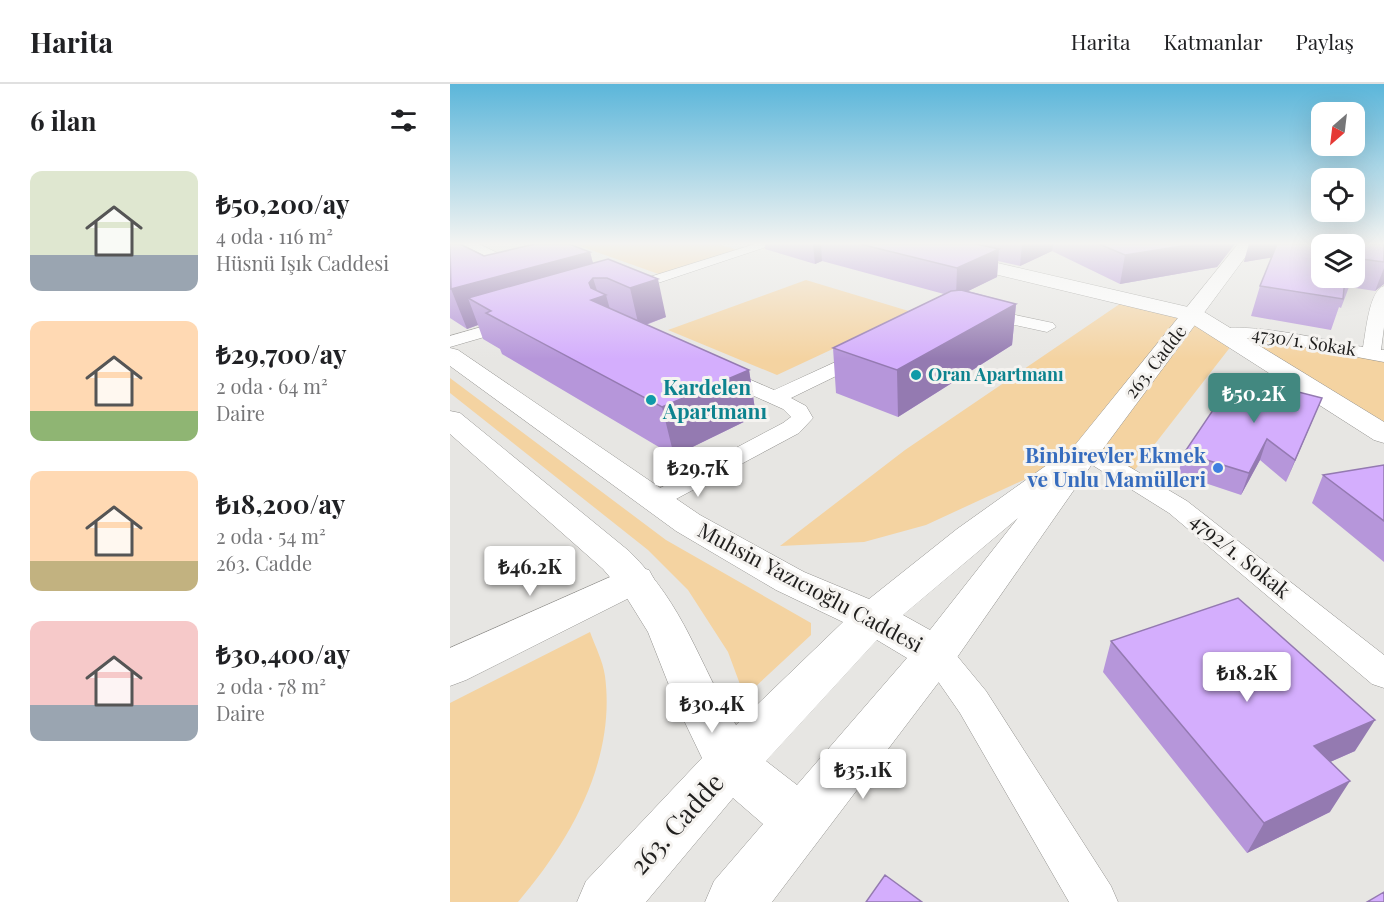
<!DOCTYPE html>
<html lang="tr">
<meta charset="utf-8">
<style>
body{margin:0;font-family:"Playfair Display",serif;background:#f2f2f2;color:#202124;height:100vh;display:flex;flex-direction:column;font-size:22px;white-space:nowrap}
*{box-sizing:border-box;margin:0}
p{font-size:20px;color:#757577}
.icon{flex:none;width:33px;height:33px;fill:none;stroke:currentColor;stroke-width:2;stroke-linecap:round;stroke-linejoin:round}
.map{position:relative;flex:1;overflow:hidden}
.details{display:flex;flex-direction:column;background:#fff;width:450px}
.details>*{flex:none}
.needle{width:39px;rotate:208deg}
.buttons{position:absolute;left:861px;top:18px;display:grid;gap:12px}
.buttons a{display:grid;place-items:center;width:54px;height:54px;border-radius:12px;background:#fff;box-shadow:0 6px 24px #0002;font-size:30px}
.price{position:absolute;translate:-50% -51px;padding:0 14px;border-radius:6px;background:#fff;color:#222;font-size:20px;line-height:39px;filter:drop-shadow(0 2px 3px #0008)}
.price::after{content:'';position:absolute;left:50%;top:36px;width:18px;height:14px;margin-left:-9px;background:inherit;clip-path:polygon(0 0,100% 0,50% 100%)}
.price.on{background:#428880;color:#fff}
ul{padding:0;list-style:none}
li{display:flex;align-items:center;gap:18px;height:150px;padding:0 30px}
li span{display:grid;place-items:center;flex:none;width:168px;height:120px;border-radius:12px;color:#555}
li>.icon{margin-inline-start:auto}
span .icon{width:72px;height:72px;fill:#fffc;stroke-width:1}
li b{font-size:26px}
h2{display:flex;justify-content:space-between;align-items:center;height:72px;padding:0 30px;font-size:26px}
header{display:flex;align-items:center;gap:36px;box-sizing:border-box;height:84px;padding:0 30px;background:#fff;border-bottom:2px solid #e0e0e0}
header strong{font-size:28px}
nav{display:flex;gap:33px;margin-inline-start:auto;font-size:21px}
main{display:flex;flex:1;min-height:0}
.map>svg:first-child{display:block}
</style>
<header>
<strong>Harita</strong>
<nav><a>Harita</a><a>Katmanlar</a><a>Paylaş</a></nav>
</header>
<main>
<section class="details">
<h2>6 ilan<svg class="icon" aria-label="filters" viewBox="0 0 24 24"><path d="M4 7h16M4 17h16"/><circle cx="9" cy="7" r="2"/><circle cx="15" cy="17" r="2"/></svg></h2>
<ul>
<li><span style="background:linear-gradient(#dfe7d0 70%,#9aa5b1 0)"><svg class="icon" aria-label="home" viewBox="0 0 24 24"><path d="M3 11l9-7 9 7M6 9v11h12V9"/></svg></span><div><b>₺50,200/ay</b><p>4 oda · 116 m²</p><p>Hüsnü Işık Caddesi</p></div></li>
<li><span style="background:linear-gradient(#ffd9b3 75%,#8fb573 0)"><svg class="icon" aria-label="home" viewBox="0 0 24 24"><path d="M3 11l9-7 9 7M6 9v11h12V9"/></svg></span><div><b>₺29,700/ay</b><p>2 oda · 64 m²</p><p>Daire</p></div></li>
<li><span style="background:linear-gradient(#ffd9b3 75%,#c2b280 0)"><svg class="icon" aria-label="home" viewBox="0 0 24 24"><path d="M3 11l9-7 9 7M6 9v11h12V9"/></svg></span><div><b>₺18,200/ay</b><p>2 oda · 54 m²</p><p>263. Cadde</p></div></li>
<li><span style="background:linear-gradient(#f6c9c9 70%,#9aa5b1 0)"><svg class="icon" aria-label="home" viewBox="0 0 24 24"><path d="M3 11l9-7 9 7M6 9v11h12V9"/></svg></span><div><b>₺30,400/ay</b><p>2 oda · 78 m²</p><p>Daire</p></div></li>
</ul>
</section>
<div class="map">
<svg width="934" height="818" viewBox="0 0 934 818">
<rect width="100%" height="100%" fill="#e7e6e3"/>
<!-- green -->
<path fill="#f4d3a1" d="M 124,160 L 268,160 L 294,168 L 217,193 Z
M 356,196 L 462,228 L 327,291 L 218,246 Z
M 677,215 L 773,250 L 934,272 L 934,350 L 785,257 L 680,392 L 636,367 L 476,441 L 414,458 L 330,462 L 455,366 Z
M 0,294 L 216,456 L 361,539 L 361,551 L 304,604 L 291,603 L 278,568 L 238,506 L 198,466 L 0,309 Z
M 140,548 C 145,562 153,577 155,592 C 166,676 121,756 68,818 L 0,818 L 0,619 Z"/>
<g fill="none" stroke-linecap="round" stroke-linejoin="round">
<!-- lane casing -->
<g stroke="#93928f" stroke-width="1">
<path id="lane" d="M 11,160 L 29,160 L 79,184 L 77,187 L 67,187 Z
M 305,160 L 325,160 L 181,208 L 176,210 L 168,205 L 171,202 Z
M 934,202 L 934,243 L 931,266 L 934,266 L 934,278 L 805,254 L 773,255 L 764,250 C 778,232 889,259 913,263 C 916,248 919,206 934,202 Z
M 556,229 L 603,239 L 606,243 L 597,248 L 556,239 L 531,241 L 523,236 L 531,231 Z
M 63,234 L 69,235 L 71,239 L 69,243 L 0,263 L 0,252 Z
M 414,265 L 421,267 L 423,271 L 421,275 L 341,314 L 356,322 L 363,334 L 349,349 L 213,422 L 204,425 L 195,422 L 191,417 L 195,412 L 333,339 L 341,333 L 333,325 L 264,294 L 261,290 L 264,286 L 278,286 L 324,306 Z
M 636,360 L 644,362 L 737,417 L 934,571 L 934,604 L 922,600 L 719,429 L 628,372 L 624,367 L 628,362 Z
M 486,557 L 498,561 L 536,607 L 661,802 L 668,818 L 619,818 L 510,629 L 469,570 L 474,561 Z"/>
</g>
<!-- street casing -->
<g stroke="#93928f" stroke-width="1">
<path id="street" d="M 434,160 L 465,160 L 751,226 L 934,338 L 934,359 L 924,356 L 736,236 L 436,164 Z
M 185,482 L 199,486 L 204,495 L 199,504 L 16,596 L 0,602 L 0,564 Z"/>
</g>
<!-- secondary casing -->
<g stroke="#93928f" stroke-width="1">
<path id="secondary" d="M 788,160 L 805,160 L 647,373 L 501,582 L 322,818 L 255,818 L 264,797 L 313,740 L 283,714 L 196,818 L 127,818 L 136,797 L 252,674 L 228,624 L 198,548 L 175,511 L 153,485 L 0,350 L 0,327 L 10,329 L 179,467 C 236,523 247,577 286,641 L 393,538 L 326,506 L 226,447 L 0,282 L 0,264 L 8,266 L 250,431 L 354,488 L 419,515 L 507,445 L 625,361 ZM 568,434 L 480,546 L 453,531 ZM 427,556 L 457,574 L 347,701 L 316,677 Z"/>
</g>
<!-- lane -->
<use href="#lane" fill="#fff" fill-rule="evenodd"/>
<!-- street -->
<use href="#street" fill="#fff" fill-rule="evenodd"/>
<!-- secondary -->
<use href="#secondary" fill="#fff" fill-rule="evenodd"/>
</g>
<!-- wall -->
<path fill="#b696da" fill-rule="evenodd" d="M 0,160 L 34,172 L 140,168 L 143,180 L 158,175 L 216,233 L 196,241 L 299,286 L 306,332 L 224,372 L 52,270 L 50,265 L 33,255 L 28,241 L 17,245 L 0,234 Z
M 315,160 L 785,160 L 767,183 L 670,200 L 602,167 L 570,182 L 548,177 L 547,193 L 518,207 L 566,220 L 562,261 L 448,333 L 386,309 L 383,264 L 494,210 L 372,177 L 365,180 L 315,165 Z
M 799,160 L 934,160 L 934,200 L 925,207 L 899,203 L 891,224 L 889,223 L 881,246 L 801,232 L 810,202 L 822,173 L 794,178 ZM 904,160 L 904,194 L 872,194 Z
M 864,333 L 836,398 L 810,376 L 791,411 L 728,390 L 734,369 Z
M 934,381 L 934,478 L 862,419 L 873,391 Z
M 661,557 L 905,667 L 880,678 L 880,728 L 797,769 L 653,588 Z"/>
<!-- shaded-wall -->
<path fill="#947ab1" d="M 363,160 L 371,160 L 372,177 L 365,180 Z
M 572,160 L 603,160 L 602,167 L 570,182 Z
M 745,160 L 785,160 L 767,183 L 670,200 L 675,171 Z
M 799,160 L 829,160 L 825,173 L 794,178 Z
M 549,165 L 547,193 L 506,213 L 507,184 Z
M 140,168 L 147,194 L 143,194 L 149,213 L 156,211 L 167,251 L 41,227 L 18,214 L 28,241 L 17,245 L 1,205 Z
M 934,184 L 934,200 L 925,207 Z
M 208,195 L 216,233 L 189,243 L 180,204 Z
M 566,220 L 562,261 L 448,333 L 447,286 Z
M 299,286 L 306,332 L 224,372 L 212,323 Z
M 872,314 L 864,333 L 836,398 L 845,376 Z
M 817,355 L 810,376 L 791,411 L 799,389 Z
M 925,636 L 905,667 L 846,693 L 864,662 Z
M 900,697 L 880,728 L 797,769 L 814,739 Z"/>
<!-- building -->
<path fill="#d4aefd" stroke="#947ab1" stroke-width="1.5" d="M 0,160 L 10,160 L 34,172 L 85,160 L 119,160 L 140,168 L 1,205 Z
M 410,160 L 526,160 L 549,165 L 507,184 Z
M 649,160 L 745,160 L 675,171 Z
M 827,160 L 934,160 L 934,178 L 904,174 L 904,160 L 872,160 L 872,194 L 895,194 L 893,215 L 810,202 Z
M 158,175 L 208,195 L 180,204 L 157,194 L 143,194 L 139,199 L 141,204 L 156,211 L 141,216 L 299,286 L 212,323 L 36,229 L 41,227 L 18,214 Z
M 511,206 L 566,220 L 447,286 L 383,264 L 501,207 Z
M 786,292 L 872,314 L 845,376 L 817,355 L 799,389 L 734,369 Z
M 934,381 L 934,437 L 873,391 Z
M 788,514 L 925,636 L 864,662 L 900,697 L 814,739 L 661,557 Z
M 435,791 L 472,818 L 416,818 Z
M 934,808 L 934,818 L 917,818 Z"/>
<!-- sky -->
<linearGradient id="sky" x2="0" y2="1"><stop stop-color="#5bb6da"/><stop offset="0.58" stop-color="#f4f4f2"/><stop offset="1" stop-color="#f4f4f2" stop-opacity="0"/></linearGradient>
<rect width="934" height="275" fill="url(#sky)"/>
<!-- markers -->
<g fill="#0f9aa8" stroke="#f5f3f0" stroke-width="2">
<circle cx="466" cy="291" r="6"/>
<circle cx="201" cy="316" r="6"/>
</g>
<circle fill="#3f7fe0" stroke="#f5f3f0" stroke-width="2" cx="768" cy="384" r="6"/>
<g text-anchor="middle" stroke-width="6" stroke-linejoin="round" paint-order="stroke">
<!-- far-street labels -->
<g font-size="18" fill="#21201f" stroke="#f5f3f0">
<text transform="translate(854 258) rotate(9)" y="6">4730/1. Sokak</text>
<text transform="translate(706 278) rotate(-52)" y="6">263. Cadde</text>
</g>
<!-- far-culture labels -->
<g font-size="18" font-weight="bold" fill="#0d838f" stroke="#f5f3f0" text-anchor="start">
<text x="478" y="297">Oran Apartmanı</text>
</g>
<!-- culture labels -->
<g font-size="21" font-weight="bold" fill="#0d838f" stroke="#f5f3f0" text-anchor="start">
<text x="213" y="311">Kardelen<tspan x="213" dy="24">Apartmanı</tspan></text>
</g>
<!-- shop labels -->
<g font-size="21" font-weight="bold" fill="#366cbe" stroke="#f5f3f0" text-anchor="end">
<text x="756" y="379">Binbirevler Ekmek<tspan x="756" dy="24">ve Unlu Mamülleri</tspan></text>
</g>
<!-- street labels -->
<g font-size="21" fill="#21201f" stroke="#f5f3f0">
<text transform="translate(790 472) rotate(39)" y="7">4792/1. Sokak</text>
<text transform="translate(360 504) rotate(28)" y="7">Muhsin Yazıcıoğlu Caddesi</text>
</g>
<!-- near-street labels -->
<g font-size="26" fill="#21201f" stroke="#f5f3f0">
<text transform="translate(227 740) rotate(-48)" y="9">263. Cadde</text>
</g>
</g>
</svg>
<div class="buttons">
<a><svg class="needle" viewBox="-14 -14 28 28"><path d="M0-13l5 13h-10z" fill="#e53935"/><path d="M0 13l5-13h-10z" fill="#757577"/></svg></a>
<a><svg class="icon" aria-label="locate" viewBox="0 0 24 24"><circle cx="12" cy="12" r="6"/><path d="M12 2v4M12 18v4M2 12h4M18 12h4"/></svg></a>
<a><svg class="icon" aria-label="layers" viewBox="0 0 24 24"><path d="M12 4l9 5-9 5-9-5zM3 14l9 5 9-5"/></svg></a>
</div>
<b class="price on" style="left:804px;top:340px">₺50.2K</b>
<b class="price" style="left:248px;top:414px">₺29.7K</b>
<b class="price" style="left:80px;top:513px">₺46.2K</b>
<b class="price" style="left:797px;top:619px">₺18.2K</b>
<b class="price" style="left:262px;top:650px">₺30.4K</b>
<b class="price" style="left:413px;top:716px">₺35.1K</b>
</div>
</main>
